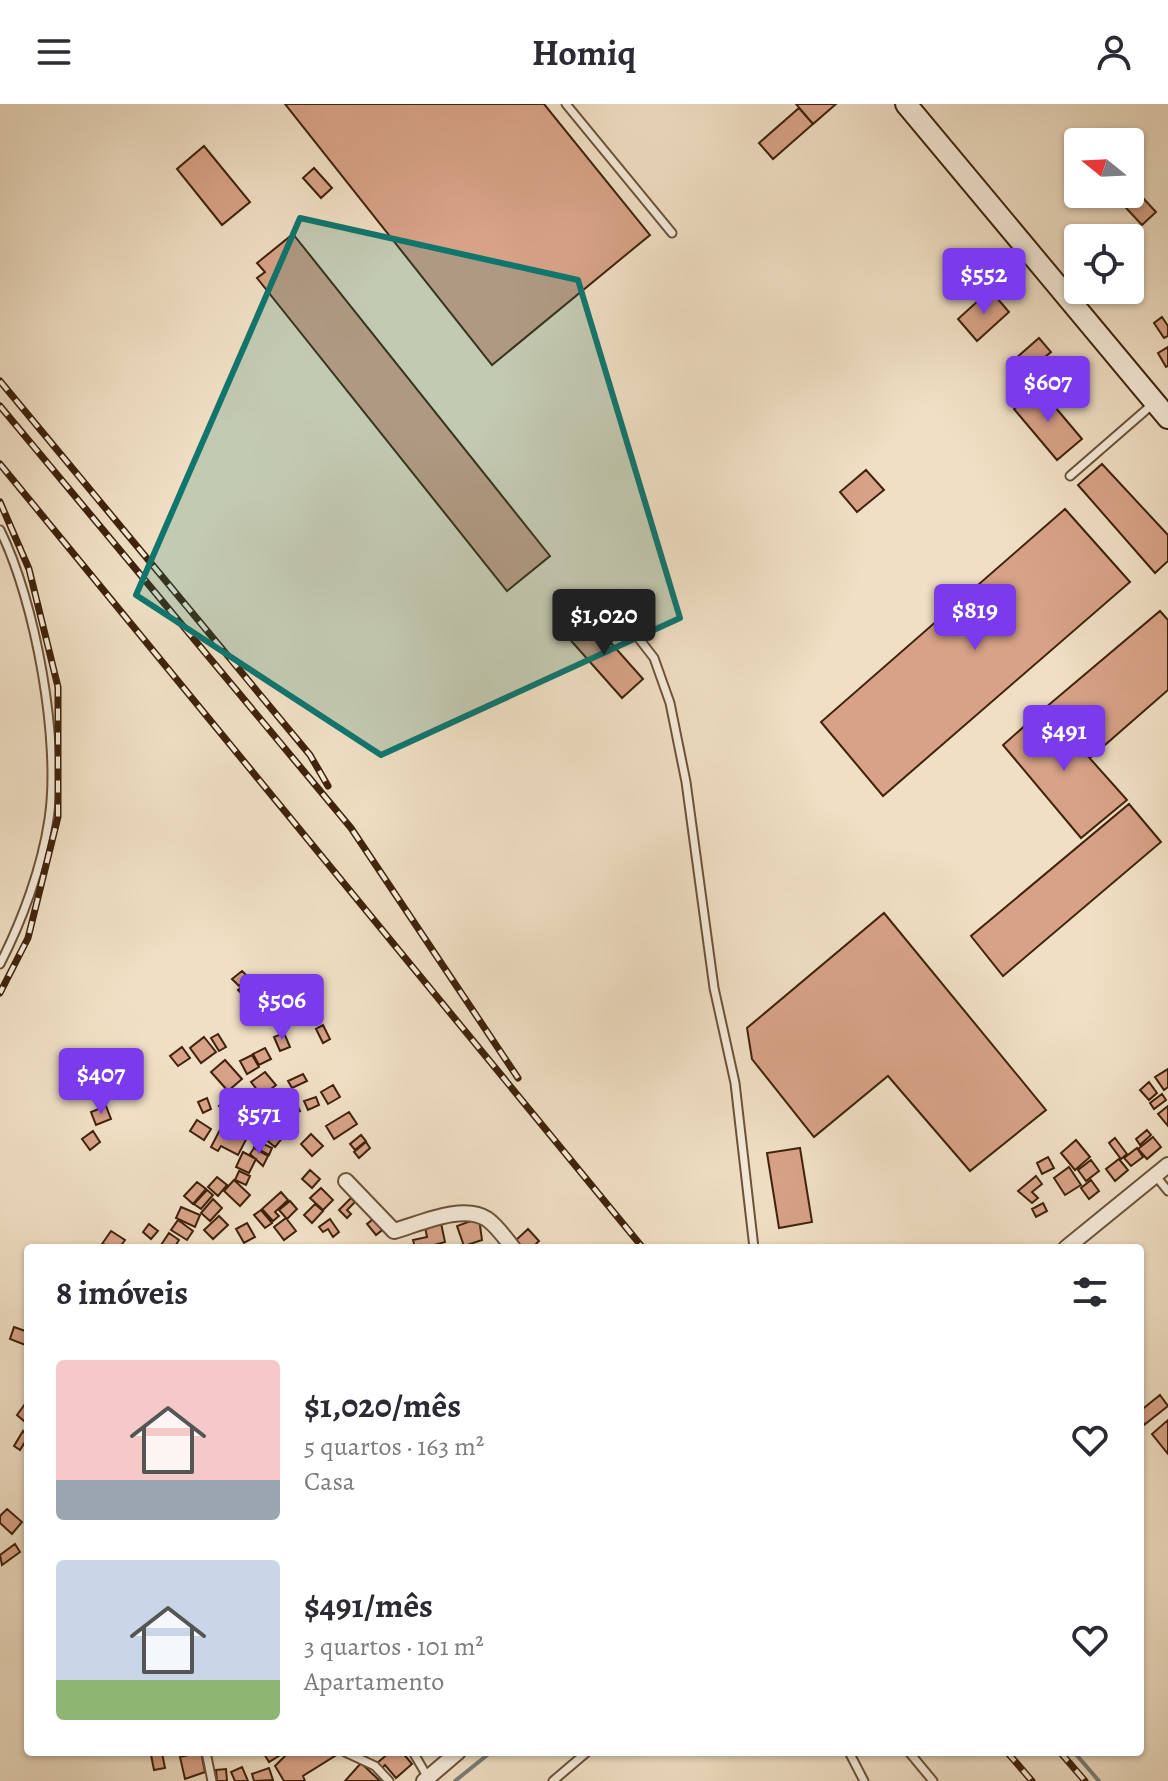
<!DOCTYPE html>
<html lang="pt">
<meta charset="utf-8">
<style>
body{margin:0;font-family:Alegreya,serif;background:#f2f2f3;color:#2b2b33;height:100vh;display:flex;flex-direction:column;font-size:30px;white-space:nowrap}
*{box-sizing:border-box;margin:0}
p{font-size:26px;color:#7c7c81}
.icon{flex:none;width:44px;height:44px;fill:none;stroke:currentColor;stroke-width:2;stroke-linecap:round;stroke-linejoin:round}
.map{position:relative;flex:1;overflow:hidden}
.sheet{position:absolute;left:24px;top:1140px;width:1120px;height:512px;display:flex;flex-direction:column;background:#fff;border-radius:8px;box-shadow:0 2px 6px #0004}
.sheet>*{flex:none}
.needle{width:52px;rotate:288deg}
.fabs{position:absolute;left:1064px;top:24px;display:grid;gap:16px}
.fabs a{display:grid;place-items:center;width:80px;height:80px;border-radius:8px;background:#fff;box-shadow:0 2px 6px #0004;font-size:40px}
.price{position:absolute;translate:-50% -68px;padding:0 18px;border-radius:8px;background:#7c3aed;color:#fff;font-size:26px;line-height:52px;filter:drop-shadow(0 2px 4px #0008)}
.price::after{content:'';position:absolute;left:50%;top:48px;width:24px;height:18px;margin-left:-12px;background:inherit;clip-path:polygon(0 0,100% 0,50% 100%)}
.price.active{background:#222;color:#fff}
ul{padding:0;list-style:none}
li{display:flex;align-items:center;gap:24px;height:200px;padding:0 32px}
li span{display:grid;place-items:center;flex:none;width:224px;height:160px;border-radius:8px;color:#555}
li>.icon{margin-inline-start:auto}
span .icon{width:96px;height:96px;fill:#fffc;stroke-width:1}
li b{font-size:34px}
h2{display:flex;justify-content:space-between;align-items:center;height:96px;padding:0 32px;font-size:34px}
header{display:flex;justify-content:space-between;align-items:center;height:104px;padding:0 32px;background:#fff;font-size:36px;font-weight:700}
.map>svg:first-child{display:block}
</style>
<header><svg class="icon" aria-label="menu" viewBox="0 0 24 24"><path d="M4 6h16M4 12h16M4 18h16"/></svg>Homiq<svg class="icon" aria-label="person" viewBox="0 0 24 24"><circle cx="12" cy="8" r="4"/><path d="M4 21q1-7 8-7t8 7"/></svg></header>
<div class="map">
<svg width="1168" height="1677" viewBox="0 0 1168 1677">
<rect width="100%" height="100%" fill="#f0dfc4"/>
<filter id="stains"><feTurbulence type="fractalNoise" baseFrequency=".0025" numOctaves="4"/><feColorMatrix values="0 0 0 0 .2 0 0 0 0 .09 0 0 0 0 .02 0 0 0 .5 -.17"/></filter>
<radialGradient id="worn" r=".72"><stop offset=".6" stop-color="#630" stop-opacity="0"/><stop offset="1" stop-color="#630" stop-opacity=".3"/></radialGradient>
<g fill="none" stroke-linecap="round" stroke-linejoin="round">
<!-- stream -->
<path stroke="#7a7d78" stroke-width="4" d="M 1074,1648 L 1099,1677
M 455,1677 L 491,1648"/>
</g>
<!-- building -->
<path fill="#d7a287" stroke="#40230b" stroke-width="2" d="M 285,0 L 544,0 L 650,131 L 492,261 Z
M 796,0 L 836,0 L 813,20 Z
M 799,4 L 813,20 L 773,55 L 759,39 Z
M 204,42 L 250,98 L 222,121 L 177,65 Z
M 314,64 L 332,84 L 321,94 L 303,74 Z
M 1130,80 L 1156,108 L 1142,121 L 1113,90 L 1130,90 Z
M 293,130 L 550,452 L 507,487 L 257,174 L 265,168 L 257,159 Z
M 990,186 L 1009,208 L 977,237 L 958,215 Z
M 1162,213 L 1168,222 L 1168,232 L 1164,234 L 1154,219 Z
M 1039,234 L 1051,248 L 1018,275 L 1007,262 Z
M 1168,243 L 1168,262 L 1166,263 L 1158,249 Z
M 1039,284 L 1082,335 L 1057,356 L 1014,305 Z
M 1102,360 L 1168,431 L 1168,457 L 1155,469 L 1078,381 Z
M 866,366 L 884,386 L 857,408 L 840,388 Z
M 1065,405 L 1130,478 L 883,692 L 821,618 Z
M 1160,507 L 1168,516 L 1168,586 L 1090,654 L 1045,604 Z
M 587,512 L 643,575 L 622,594 L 566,531 Z
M 1045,604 L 1127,696 L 1081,734 L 1003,641 Z
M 1129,700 L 1161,738 L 1003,872 L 971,832 Z
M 884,809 L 1046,1006 L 970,1067 L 888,972 L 814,1033 L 752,955 L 747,924 Z
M 242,867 L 249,874 L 239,882 L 232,875 Z
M 252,874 L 256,879 L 242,890 L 238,886 Z
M 323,921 L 330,935 L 323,939 L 316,925 Z
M 284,929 L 290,943 L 280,947 L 274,933 Z
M 218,930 L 226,943 L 219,947 L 211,934 Z
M 204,933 L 216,948 L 201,959 L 190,944 Z
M 182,943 L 190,954 L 178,962 L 170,952 Z
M 265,944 L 271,955 L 259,961 L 253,950 Z
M 252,951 L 259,963 L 247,970 L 240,957 Z
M 225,956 L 242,975 L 228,987 L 211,968 Z
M 1168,965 L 1168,983 L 1164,986 L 1155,973 Z
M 265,968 L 276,981 L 262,992 L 251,978 Z
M 303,970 L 307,977 L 292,984 L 288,977 Z
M 1149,978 L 1157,989 L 1149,996 L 1140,986 Z
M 333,981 L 340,993 L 328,1000 L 321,988 Z
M 1162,990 L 1166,996 L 1154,1005 L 1150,999 Z
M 242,992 L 249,1000 L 241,1007 L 234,999 Z
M 316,993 L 319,1001 L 308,1006 L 304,997 Z
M 207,994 L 211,1005 L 203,1009 L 198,998 Z
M 229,994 L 235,1000 L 225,1009 L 219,1002 Z
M 294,994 L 300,1007 L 282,1017 L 275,1004 Z
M 106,1002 L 111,1015 L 96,1021 L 91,1008 Z
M 1168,1002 L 1168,1022 L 1158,1010 Z
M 349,1008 L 357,1020 L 334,1035 L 326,1022 Z
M 197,1016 L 211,1025 L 204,1036 L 190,1027 Z
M 225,1016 L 250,1028 L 238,1051 L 221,1042 L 218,1047 L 211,1043 Z
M 273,1023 L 284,1032 L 275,1043 L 264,1034 Z
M 1147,1026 L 1151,1031 L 1140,1041 L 1136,1035 Z
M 93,1027 L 100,1038 L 90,1046 L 82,1035 Z
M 311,1030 L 323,1042 L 312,1052 L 301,1040 Z
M 361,1031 L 366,1037 L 355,1046 L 350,1040 Z
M 1153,1033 L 1161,1043 L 1147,1055 L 1138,1045 Z
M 1115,1034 L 1127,1050 L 1121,1055 L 1109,1039 Z
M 1076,1036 L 1090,1053 L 1075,1066 L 1061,1049 Z
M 257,1037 L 272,1044 L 269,1051 L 254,1043 Z
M 366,1038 L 370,1044 L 359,1054 L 354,1048 Z
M 254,1044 L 268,1052 L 263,1062 L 250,1050 Z
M 800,1044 L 812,1118 L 779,1124 L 767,1049 Z
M 1137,1044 L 1143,1053 L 1131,1062 L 1124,1054 Z
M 243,1048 L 256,1055 L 249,1069 L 236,1063 Z
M 1048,1053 L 1054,1064 L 1042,1070 L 1037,1059 Z
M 1119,1055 L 1128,1066 L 1115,1077 L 1106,1065 Z
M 1091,1056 L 1099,1067 L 1086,1077 L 1078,1066 Z
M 1069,1063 L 1081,1081 L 1065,1091 L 1054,1074 Z
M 310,1066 L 320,1075 L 312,1084 L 302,1075 Z
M 239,1067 L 250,1072 L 246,1081 L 235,1076 Z
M 1036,1072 L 1042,1080 L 1032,1088 L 1038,1094 L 1032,1099 L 1018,1087 Z
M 217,1073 L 227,1081 L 218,1092 L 208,1083 Z
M 234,1076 L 250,1091 L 240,1102 L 224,1087 Z
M 1091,1076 L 1099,1087 L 1089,1095 L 1081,1084 Z
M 197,1078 L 206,1085 L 193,1100 L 184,1092 Z
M 321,1084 L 333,1096 L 323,1106 L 310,1094 Z
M 207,1086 L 213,1091 L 201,1105 L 194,1100 Z
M 281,1088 L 288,1096 L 275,1108 L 279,1112 L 273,1117 L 262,1105 Z
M 351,1094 L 355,1098 L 347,1106 L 351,1110 L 347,1114 L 339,1106 Z
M 213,1095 L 222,1104 L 210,1117 L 201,1109 Z
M 290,1097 L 297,1105 L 287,1115 L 279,1106 Z
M 1043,1099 L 1047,1107 L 1036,1113 L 1032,1105 Z
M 315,1100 L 323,1107 L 312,1119 L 304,1111 Z
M 181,1103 L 200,1111 L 195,1123 L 176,1114 Z
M 261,1106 L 272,1119 L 265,1124 L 254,1111 Z
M 219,1112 L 228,1121 L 213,1135 L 204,1126 Z
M 377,1112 L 386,1123 L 376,1131 L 367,1120 Z
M 286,1114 L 296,1127 L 284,1136 L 274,1123 Z
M 479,1114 L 482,1136 L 464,1142 L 457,1122 Z
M 330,1115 L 339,1128 L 333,1133 L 328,1125 L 323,1128 L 319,1123 Z
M 178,1116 L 193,1127 L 187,1136 L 171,1126 Z
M 247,1119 L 255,1133 L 244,1139 L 236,1125 Z
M 441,1119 L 445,1138 L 434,1141 L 435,1144 L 415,1144 L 413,1136 L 427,1133 L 425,1123 Z
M 149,1120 L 158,1127 L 151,1135 L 143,1128 Z
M 528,1125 L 539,1137 L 532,1144 L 521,1144 L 515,1137 Z
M 111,1127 L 125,1136 L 119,1144 L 102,1140 Z
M 169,1129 L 179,1136 L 174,1144 L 159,1144 Z
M 14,1223 L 28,1228 L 28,1242 L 10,1235 Z
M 1160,1291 L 1168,1302 L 1144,1321 L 1140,1307 Z
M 25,1300 L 28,1312 L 24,1317 L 17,1311 Z
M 1168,1316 L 1168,1350 L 1152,1330 Z
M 23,1327 L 28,1333 L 20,1346 L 14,1342 Z
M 7,1405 L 22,1418 L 12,1430 L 0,1419 L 0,1412 Z
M 15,1440 L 20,1448 L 2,1461 L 0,1451 Z
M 201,1648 L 205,1668 L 185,1675 L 180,1653 Z
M 263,1648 L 285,1648 L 269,1658 Z
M 289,1648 L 336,1648 L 338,1650 L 303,1672 L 305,1677 L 284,1677 L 275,1662 Z
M 390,1648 L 402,1648 L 412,1660 L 396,1674 L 385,1661 L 382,1664 L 377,1659 Z
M 162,1649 L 165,1664 L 154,1666 L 151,1651 Z
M 361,1659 L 380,1677 L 345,1677 Z
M 242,1663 L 248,1677 L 235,1677 L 231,1668 Z
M 269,1664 L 273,1676 L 254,1677 L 252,1670 Z
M 226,1665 L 227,1677 L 217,1677 L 216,1666 Z"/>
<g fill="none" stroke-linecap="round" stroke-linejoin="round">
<!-- lane casing -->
<g stroke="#6c5239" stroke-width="11">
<path id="lane" d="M 566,0 L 672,129
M 1070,372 L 1154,299
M 0,426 C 35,496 61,638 49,715 C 42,763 22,817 0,860
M 616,505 L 654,554 L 670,599 L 686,678 L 714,884 L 735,979 L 754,1144
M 1155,1071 L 1168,1087
M 206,1648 L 212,1677
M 345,1648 L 375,1662 L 389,1677
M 413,1648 L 427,1672
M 849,1648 L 864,1677
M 909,1648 L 933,1677
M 553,1677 L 587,1648"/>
</g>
<!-- street casing -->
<g stroke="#6c5239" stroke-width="18">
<path id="street" d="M 346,1077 L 394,1127 C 419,1120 463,1099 487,1115 C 497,1122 506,1135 513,1144
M 1066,1144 L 1168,1061
M 424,1677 L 458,1648"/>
</g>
<!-- secondary casing -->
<g stroke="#40230b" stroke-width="24">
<path id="secondary" d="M 906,0 L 1168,314"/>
</g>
<!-- lane -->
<use href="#lane" stroke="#f5ead9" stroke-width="7"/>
<!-- street -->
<use href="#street" stroke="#f5ead9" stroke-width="14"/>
<!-- secondary -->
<use href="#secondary" stroke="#f5ead9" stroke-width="20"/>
<!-- rail casing -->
<g stroke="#40230b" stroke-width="7">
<path id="rail" d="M 0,277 L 310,651 L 328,682
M 0,302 L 351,724 L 518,974
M 0,360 L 643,1144
M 0,398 L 29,465 L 58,583 L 58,713 L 28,834 L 0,889
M 1007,1648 L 1032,1677
M 1060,1648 L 1085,1677"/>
</g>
<!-- rail -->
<use href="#rail" stroke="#f5ead9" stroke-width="4" stroke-dasharray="12" stroke-linecap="butt"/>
</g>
<!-- marked area -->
<path fill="#0f766e" fill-opacity="0.2" stroke="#0f766e" stroke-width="6" stroke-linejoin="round" d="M 300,114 L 578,176 L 680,514 L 381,651 L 136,491 Z"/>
<rect width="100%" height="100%" filter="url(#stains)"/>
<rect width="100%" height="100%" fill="url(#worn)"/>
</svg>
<div class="fabs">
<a><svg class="needle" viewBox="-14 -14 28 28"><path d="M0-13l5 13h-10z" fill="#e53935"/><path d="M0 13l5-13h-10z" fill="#7c7c81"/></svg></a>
<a><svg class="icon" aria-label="locate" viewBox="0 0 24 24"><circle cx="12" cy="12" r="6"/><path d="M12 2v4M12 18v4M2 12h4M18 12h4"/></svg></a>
</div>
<b class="price" style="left:984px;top:212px">$552</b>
<b class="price" style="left:1048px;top:320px">$607</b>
<b class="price" style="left:975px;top:548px">$819</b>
<b class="price active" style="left:604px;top:553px">$1,020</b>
<b class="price" style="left:1064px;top:669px">$491</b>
<b class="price" style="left:282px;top:938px">$506</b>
<b class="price" style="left:101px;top:1012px">$407</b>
<b class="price" style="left:259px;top:1052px">$571</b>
<section class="sheet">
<h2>8 imóveis<svg class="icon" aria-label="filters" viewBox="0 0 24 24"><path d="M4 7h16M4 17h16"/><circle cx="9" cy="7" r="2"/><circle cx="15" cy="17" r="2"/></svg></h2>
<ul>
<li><span style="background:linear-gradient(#f6c9c9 75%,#9aa5b1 0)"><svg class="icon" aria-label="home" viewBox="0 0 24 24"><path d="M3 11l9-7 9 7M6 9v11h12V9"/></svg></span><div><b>$1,020/mês</b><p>5 quartos · 163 m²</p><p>Casa</p></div><svg class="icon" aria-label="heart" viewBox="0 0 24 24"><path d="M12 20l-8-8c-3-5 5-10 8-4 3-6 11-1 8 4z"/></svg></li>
<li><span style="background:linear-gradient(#c9d6e8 75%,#8fb573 0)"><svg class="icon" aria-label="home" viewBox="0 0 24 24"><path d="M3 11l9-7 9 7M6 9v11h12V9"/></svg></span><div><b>$491/mês</b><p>3 quartos · 101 m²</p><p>Apartamento</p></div><svg class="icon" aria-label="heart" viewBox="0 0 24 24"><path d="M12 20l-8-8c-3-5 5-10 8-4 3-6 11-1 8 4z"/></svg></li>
</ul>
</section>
</div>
